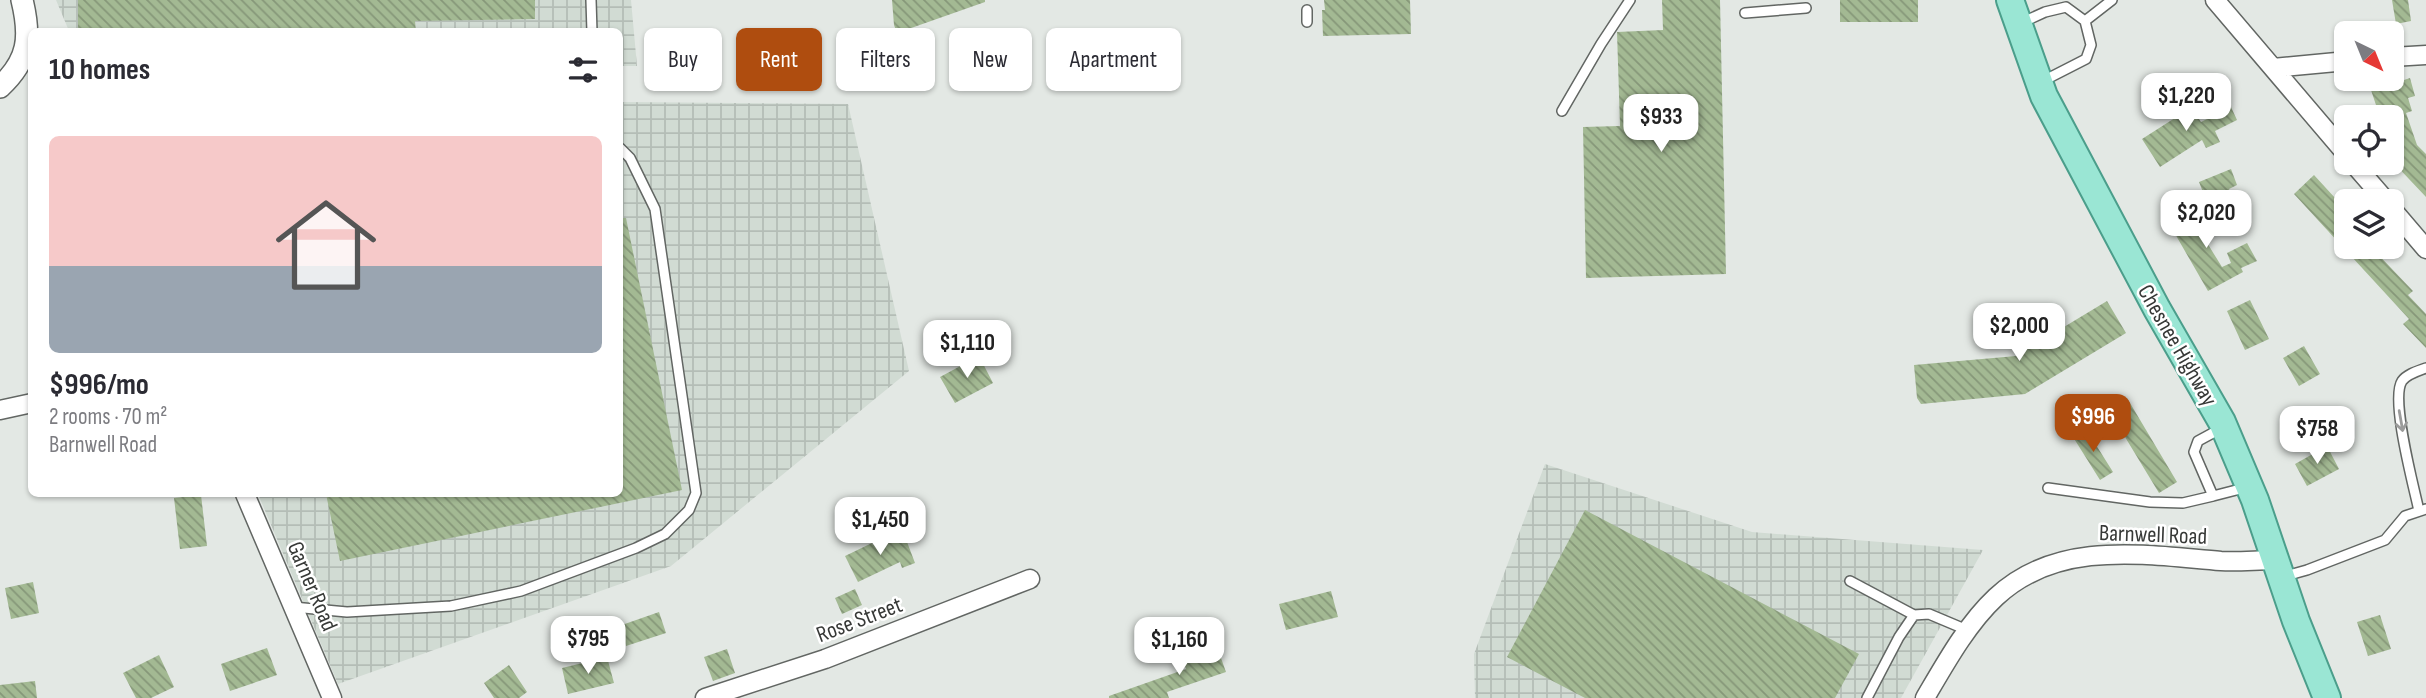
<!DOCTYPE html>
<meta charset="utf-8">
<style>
body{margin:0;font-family:"Sofia Sans Condensed",sans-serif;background:#f7f7f7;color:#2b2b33;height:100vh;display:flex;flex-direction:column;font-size:26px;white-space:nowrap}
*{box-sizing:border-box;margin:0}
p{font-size:23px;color:#7c7c81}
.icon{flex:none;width:38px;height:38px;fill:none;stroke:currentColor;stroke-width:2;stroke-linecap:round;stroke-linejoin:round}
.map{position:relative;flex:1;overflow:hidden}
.side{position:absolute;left:28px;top:28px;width:595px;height:469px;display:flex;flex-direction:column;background:#fff;border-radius:10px;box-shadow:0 2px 5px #0004}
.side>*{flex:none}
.top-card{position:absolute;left:644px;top:28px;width:665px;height:63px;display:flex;gap:14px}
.needle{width:46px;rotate:137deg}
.controls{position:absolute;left:2334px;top:21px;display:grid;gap:14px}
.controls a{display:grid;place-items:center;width:70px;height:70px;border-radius:10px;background:#fff;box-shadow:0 2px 5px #0004;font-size:35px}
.price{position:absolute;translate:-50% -60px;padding:0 16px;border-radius:14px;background:#fff;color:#222;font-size:23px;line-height:46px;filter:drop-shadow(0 2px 4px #0008)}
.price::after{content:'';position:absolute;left:50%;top:42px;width:21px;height:16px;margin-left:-10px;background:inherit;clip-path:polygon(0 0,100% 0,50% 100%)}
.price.selected{background:#af4d0f;color:#fff}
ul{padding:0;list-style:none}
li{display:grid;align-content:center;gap:14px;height:371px;padding:0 21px}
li+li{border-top:2px solid #e1e1e2}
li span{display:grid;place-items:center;height:217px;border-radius:10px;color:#555}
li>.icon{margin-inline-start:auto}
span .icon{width:126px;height:126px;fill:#fffc;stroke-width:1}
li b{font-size:30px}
h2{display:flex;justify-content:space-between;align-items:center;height:84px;padding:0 21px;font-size:30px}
.tag{padding:0 24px;border-radius:10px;background:#fff;box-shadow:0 2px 5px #0004;font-size:24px;line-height:63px}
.tag.selected{background:#af4d0f;color:#fff}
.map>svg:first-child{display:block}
</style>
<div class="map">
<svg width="2426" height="698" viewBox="0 0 2426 698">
<defs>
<pattern id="industrial-grid" width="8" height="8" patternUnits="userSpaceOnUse" patternTransform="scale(1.75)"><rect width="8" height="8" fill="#d1dbd3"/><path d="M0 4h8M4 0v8" fill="none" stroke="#b4bdb6"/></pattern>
<pattern id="building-back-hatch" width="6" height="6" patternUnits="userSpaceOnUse" patternTransform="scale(1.75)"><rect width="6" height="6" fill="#a3b993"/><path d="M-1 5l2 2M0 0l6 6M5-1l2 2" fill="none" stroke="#869779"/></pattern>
</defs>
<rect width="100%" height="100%" fill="#e3e8e4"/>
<!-- industrial -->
<path fill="url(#industrial-grid)" d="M 56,0 L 631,0 L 637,66 L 620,66 L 620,32 L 69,31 Z
M 620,102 L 848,104 L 909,371 L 671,566 L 338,684 L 258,494 L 620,494 Z
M 1545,464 L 1752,532 L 1983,550 L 1901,698 L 1475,698 L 1474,654 Z"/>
<!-- building -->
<path fill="url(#building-back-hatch)" d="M 78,0 L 535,0 L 535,19 L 415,21 L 416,32 L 78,32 Z
M 892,0 L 985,0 L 985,2 L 897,33 L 894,25 Z
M 1324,0 L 1410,0 L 1411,34 L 1323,36 L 1322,10 L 1325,10 Z
M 1662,0 L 1720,0 L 1726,274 L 1586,278 L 1583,127 L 1620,126 L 1617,32 L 1663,30 Z
M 1840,0 L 1918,0 L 1918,22 L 1840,22 Z
M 2392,0 L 2408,0 L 2411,21 L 2396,24 Z
M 2410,78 L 2415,96 L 2408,98 L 2412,111 L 2406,113 L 2417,145 L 2426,154 L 2426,197 L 2392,161 L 2392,117 L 2380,117 L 2371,90 L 2392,83 L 2392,81 L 2395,83 Z
M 2185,98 L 2201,122 L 2231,107 L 2237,120 L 2215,131 L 2220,142 L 2206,148 L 2202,140 L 2160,167 L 2142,139 L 2178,116 L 2172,107 Z
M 2231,169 L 2237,185 L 2229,189 L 2236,207 L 2222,212 L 2219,206 L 2210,210 L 2199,182 Z
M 2314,175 L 2347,211 L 2347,247 L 2371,247 L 2413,291 L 2408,295 L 2426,314 L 2426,348 L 2403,324 L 2409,319 L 2294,194 Z
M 2181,201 L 2222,267 L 2231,263 L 2227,253 L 2247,243 L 2257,261 L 2241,268 L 2243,272 L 2208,291 L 2163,213 Z
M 620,218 L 626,218 L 682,490 L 340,561 L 326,494 L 620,494 Z
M 2250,300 L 2269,339 L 2245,350 L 2227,311 Z
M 2107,301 L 2126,333 L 2025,394 L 1921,404 L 1917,398 L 1914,365 L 2016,356 Z
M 2304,346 L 2320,374 L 2299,386 L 2283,358 Z
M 979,356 L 993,383 L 955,403 L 940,377 Z
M 2127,398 L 2177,482 L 2159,493 L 2108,409 Z
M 2086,429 L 2113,472 L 2100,480 L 2073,437 Z
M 2327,446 L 2339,469 L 2307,486 L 2295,464 Z
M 201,495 L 207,546 L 180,549 L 174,498 Z
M 1585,510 L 1859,654 L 1835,698 L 1585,698 L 1507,657 Z
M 904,534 L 915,563 L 902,568 L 900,562 L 858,582 L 845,556 L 872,543 L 873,545 Z
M 33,582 L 39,613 L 11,619 L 5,588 Z
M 855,589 L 862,605 L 842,614 L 835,598 Z
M 1331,591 L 1338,617 L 1286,630 L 1279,604 Z
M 659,612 L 666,633 L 626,646 L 619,626 Z
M 2380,615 L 2391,649 L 2368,656 L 2357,622 Z
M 1217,647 L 1226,672 L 1167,692 L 1169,698 L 1109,698 L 1109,696 L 1186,669 L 1182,659 Z
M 267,648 L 277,675 L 230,691 L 221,664 Z
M 727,649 L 735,673 L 713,681 L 704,657 Z
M 159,655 L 174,687 L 151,698 L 136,698 L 123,673 Z
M 607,657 L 614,683 L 568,694 L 562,668 Z
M 509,665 L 527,692 L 519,698 L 494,698 L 484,683 Z
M 35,681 L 37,698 L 0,698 L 0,685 Z"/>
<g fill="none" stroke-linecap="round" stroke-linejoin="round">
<!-- service casing -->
<g stroke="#626663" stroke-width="12">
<path id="service" d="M 591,0 L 592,32
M 1307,10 L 1307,22
M 1745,13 L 1806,8
M 2085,21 L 2112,0
M 2021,23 L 2045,12 L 2066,7 L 2085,21 L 2091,45 L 2086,59 L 2041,82
M 1562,111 L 1601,44 L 1630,0
M 2222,428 L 2198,441 L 2194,452 L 2213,496 L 2248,487
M 2048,488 L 2150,502 L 2183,503 L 2213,496
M 2419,511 C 2414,487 2390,399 2402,381 C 2407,374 2418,371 2426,368
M 2282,577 L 2307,570 L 2385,540 L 2405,516 L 2426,509
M 1850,581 L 1914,615
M 293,607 L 347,612 L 451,606 L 521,591 L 636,548 L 665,534 L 689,510 L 696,493 L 655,209 L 630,158 L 620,148
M 1867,698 L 1899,637 L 1914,615 L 1929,614 L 1967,630"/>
</g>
<!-- minor casing -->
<g stroke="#626663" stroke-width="21">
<path id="minor" d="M 2215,0 L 2347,155
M 2392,57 L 2426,55
M 2273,68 L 2347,61
M 2353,163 L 2386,201
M 2392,209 L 2426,249
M 0,410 L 32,403
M 245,494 L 332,698
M 705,698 L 825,659 L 1030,579
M 1925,698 C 1945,664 1967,624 1996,597 C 2058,539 2145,555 2221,561 C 2239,562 2257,560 2275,560"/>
</g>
<!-- tertiary casing -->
<g stroke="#626663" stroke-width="24">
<path id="tertiary" d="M 0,87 C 29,60 31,37 22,0"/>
</g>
<!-- primary casing -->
<g stroke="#4b9e8b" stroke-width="30">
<path id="primary" d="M 2010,0 L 2044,96 L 2157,309 L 2222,422 L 2255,500 L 2296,621 L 2327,698"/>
</g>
<!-- service -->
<use href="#service" stroke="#fff" stroke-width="9"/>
<!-- minor -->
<use href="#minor" stroke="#fff" stroke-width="18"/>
<!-- tertiary -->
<use href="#tertiary" stroke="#fff" stroke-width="21"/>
<!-- primary -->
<use href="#primary" stroke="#9ae6d4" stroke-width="26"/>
</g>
<!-- one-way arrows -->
<defs><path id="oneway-shaft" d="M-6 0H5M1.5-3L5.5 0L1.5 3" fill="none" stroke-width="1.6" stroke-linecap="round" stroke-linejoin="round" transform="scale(1.75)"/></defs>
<use stroke="#9b9c9b" href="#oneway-shaft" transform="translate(2401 421) rotate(80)"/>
<g text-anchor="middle" stroke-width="5" stroke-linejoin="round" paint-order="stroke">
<!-- street labels -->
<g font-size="23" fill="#373937" stroke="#fff">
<text transform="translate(2178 345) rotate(60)" y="8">Chesnee Highway</text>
<text transform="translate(2153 534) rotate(2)" y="8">Barnwell Road</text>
<text transform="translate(313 586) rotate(67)" y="8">Garner Road</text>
<text transform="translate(859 619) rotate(-21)" y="8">Rose Street</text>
</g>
</g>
</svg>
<div class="controls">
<a><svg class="needle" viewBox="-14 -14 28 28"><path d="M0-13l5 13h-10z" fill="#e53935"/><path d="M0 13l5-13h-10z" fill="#7c7c81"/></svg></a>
<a><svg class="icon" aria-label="locate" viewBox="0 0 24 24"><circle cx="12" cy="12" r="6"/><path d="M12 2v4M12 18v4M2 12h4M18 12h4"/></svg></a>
<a><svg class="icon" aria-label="layers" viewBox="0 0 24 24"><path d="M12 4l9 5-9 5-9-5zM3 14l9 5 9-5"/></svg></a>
</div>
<b class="price" style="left:2186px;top:133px">$1,220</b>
<b class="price" style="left:1661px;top:154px">$933</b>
<b class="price" style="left:2206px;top:250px">$2,020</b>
<b class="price" style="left:2019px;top:363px">$2,000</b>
<b class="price" style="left:967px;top:380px">$1,110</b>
<b class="price selected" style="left:2093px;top:454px">$996</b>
<b class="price" style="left:2317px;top:466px">$758</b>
<b class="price" style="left:880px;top:557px">$1,450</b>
<b class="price" style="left:588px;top:676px">$795</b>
<b class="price" style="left:1179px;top:677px">$1,160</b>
<div class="top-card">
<a class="tag">Buy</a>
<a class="tag selected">Rent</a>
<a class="tag">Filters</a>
<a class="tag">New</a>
<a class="tag">Apartment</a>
</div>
<section class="side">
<h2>10 homes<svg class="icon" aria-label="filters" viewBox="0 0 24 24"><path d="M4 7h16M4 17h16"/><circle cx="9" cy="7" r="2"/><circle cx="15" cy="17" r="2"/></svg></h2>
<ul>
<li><span style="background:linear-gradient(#f6c9c9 60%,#9aa5b1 0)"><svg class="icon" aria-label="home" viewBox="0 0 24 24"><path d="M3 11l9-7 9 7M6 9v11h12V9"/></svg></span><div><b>$996/mo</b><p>2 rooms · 70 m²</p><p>Barnwell Road</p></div></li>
</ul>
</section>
</div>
